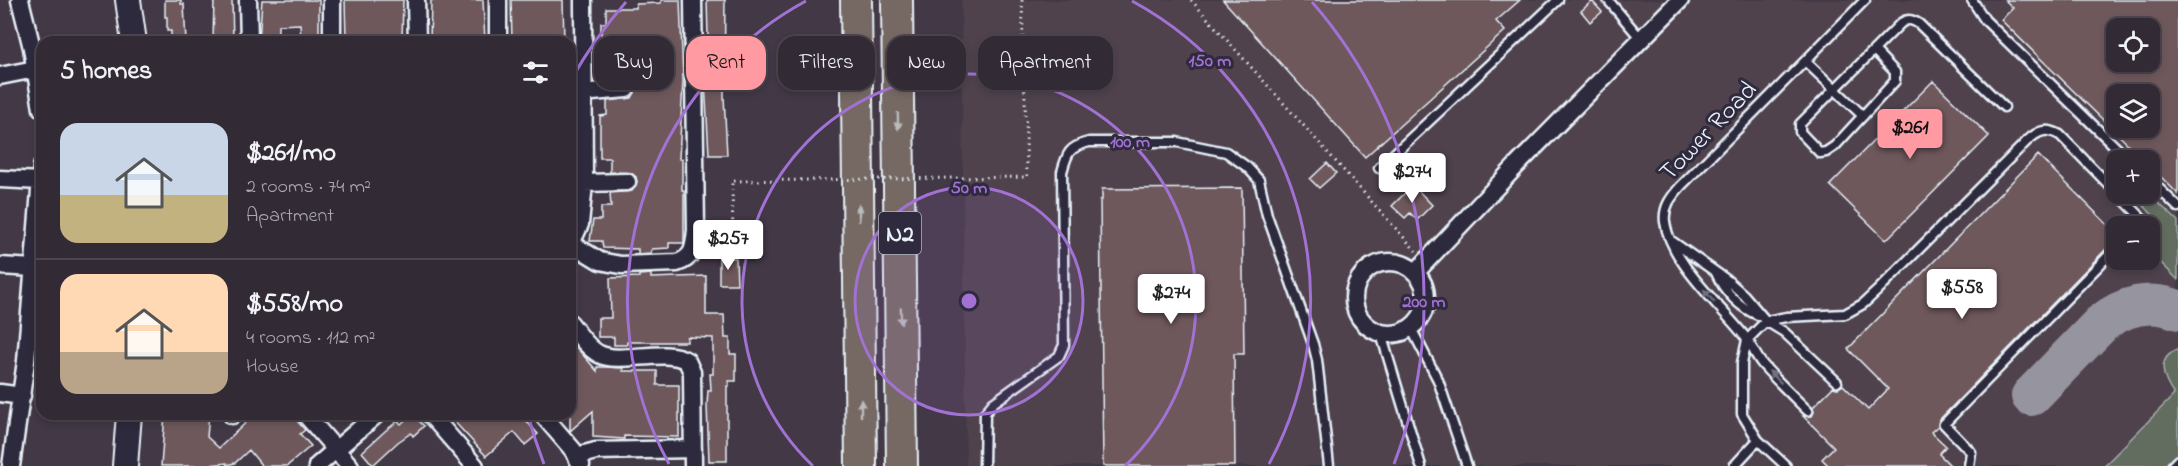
<!DOCTYPE html>
<meta charset="utf-8">
<style>
body{margin:0;font-family:"Indie Flower",sans-serif;background:#3d3640;color:#f1f3f6;height:100vh;display:flex;flex-direction:column;font-size:22px;white-space:nowrap}
*{box-sizing:border-box;margin:0}
p{font-size:20px;color:#a8a7ac}
.icon{flex:none;width:33px;height:33px;fill:none;stroke:currentColor;stroke-width:2;stroke-linecap:round;stroke-linejoin:round}
.map{position:relative;flex:1;overflow:hidden}
.sheet{position:absolute;left:36px;top:36px;width:540px;height:384px;display:flex;flex-direction:column;background:#322a34;border-radius:18px;box-shadow:0 3px 9px #0003,0 0 0 2px #4d464f}
.sheet>*{flex:none}
.guide{position:absolute;left:594px;top:36px;width:570px;height:54px;display:flex;gap:12px}
.tools{position:absolute;left:2106px;top:18px;display:grid;gap:12px}
.tools a{display:grid;place-items:center;width:54px;height:54px;border-radius:12px;background:#322a34;box-shadow:0 3px 9px #0003,0 0 0 2px #4d464f;font-size:30px}
.price{position:absolute;translate:-50% -51px;padding:0 14px;border-radius:6px;background:#fff;color:#222;font-size:20px;line-height:39px;filter:drop-shadow(0 2px 3px #0008)}
.price::after{content:'';position:absolute;left:50%;top:36px;width:18px;height:14px;margin-left:-9px;background:inherit;clip-path:polygon(0 0,100% 0,50% 100%)}
.price.current{background:#ff9aa2;color:#111}
ul{padding:0;list-style:none}
li{display:flex;align-items:center;gap:18px;height:150px;padding:0 24px}
li+li{border-top:2px solid #4d464f}
li span{display:grid;place-items:center;flex:none;width:168px;height:120px;border-radius:18px;color:#555}
li>.icon{margin-inline-start:auto}
span .icon{width:72px;height:72px;fill:#fffc;stroke-width:1}
li b{font-size:26px}
h2{display:flex;justify-content:space-between;align-items:center;height:72px;padding:0 24px;font-size:26px}
.chip{padding:0 21px;border-radius:18px;background:#322a34;box-shadow:0 3px 9px #0003,0 0 0 2px #4d464f;font-size:21px;line-height:54px}
.chip.current{background:#ff9aa2;color:#111}
.map>svg:first-child{display:block}
</style>
<div class="map">
<svg width="2178" height="466" viewBox="0 0 2178 466">
<rect width="100%" height="100%" fill="#423846"/>
<filter id="ink" filterUnits="userSpaceOnUse"><feTurbulence type="fractalNoise" baseFrequency=".0167" numOctaves="2"/><feDisplacementMap in="SourceGraphic" scale="12" xChannelSelector="R" yChannelSelector="G"/><feConvolveMatrix kernelMatrix="1 2 1 2 8 2 1 2 1" color-interpolation-filters="sRGB"/></filter>
<g filter="url(#ink)">
<!-- built -->
<path fill="#4f424d" fill-rule="evenodd" d="M 961,0 L 2178,0 L 2178,466 L 966,466 ZM 2116,28 L 2150,28 L 2150,62 L 2116,62 ZM 2116,94 L 2150,94 L 2150,128 L 2116,128 ZM 2116,160 L 2150,160 L 2150,194 L 2116,194 ZM 2116,226 L 2150,226 L 2150,260 L 2116,260 Z"/>
<!-- green -->
<path fill="#626d61" stroke="#a5afac" stroke-width="1.5" d="M 2152,197 L 2178,221 L 2178,280 L 2150,252 C 2163,225 2166,228 2143,205 Z
M 2178,349 L 2178,466 L 2104,466 L 2174,395 C 2163,379 2155,359 2178,349 Z"/>
<g fill="none" stroke-linecap="round" stroke-linejoin="round">
<!-- taxiway -->
<path stroke="#95949f" stroke-width="40" d="M 2031,396 L 2101,324 C 2124,305 2150,299 2178,310"/>
</g>
<!-- building -->
<path fill="#6e595c" stroke="#e8f1f8" stroke-width="1.5" fill-rule="evenodd" d="M 165,0 L 181,0 L 181,4 L 184,4 L 186,42 L 171,42 L 171,31 L 167,31 L 167,17 L 165,17 Z
M 214,0 L 232,0 L 233,42 L 213,42 Z
M 262,0 L 319,0 L 319,40 L 301,40 L 300,24 L 278,25 L 278,41 L 259,41 Z
M 345,0 L 403,0 L 402,42 L 384,42 L 384,40 L 346,40 Z
M 431,0 L 483,0 L 485,42 L 430,42 Z
M 511,0 L 563,0 L 564,42 L 512,42 Z
M 661,0 L 680,0 L 683,81 L 679,159 L 682,159 L 682,190 L 684,190 L 684,243 L 669,243 L 669,248 L 652,249 L 651,253 L 638,254 L 638,249 L 603,248 L 602,241 L 590,241 L 593,220 L 601,220 L 601,207 L 611,207 L 610,193 L 632,191 L 637,182 L 636,177 L 631,173 L 610,172 L 610,158 L 600,158 L 600,116 L 607,115 L 607,101 L 632,98 L 636,89 L 634,83 L 630,79 L 607,80 L 607,66 L 594,66 L 594,50 L 601,50 L 601,23 L 606,23 L 606,8 L 636,8 L 636,4 L 661,3 Z
M 707,0 L 725,0 L 724,96 L 727,155 L 709,155 L 705,81 L 708,36 Z
M 1223,0 L 1520,0 L 1496,21 L 1505,31 L 1365,157 Z
M 2005,0 L 2178,0 L 2178,194 L 2150,166 L 2150,160 L 2144,160 L 2001,20 L 2013,8 ZM 2116,28 L 2150,28 L 2150,62 L 2116,62 ZM 2116,94 L 2150,94 L 2150,128 L 2116,128 Z
M 1592,1 L 1602,12 L 1590,22 L 1581,11 Z
M 1933,81 L 1989,136 L 1886,240 L 1830,185 Z
M 2038,155 L 2116,233 L 2116,242 L 2111,244 L 1939,420 L 1938,426 L 1931,432 L 1946,446 L 1939,454 L 1951,466 L 1829,466 L 1822,459 L 1834,447 L 1803,416 L 1812,416 L 1814,412 L 1813,407 L 1833,387 L 1838,388 L 1843,385 L 1868,410 L 1888,389 L 1848,349 Z
M 1327,163 L 1336,173 L 1319,188 L 1310,179 Z
M 1413,185 L 1432,205 L 1417,220 L 1410,213 L 1405,218 L 1392,206 Z
M 1242,188 L 1244,354 L 1234,354 L 1235,466 L 1103,466 L 1100,200 L 1102,200 L 1102,189 Z
M 719,258 L 736,258 L 737,284 L 719,284 Z
M 651,274 L 651,278 L 706,276 L 706,315 L 724,315 L 725,338 L 730,338 L 730,354 L 736,354 L 736,381 L 729,381 L 729,386 L 727,386 L 727,461 L 709,461 L 707,405 L 708,390 L 711,390 L 710,374 L 713,374 L 713,338 L 687,337 L 687,342 L 627,342 L 627,345 L 614,345 L 614,337 L 598,337 L 598,318 L 611,318 L 610,278 L 639,277 L 639,275 Z
M 570,340 L 597,371 L 597,367 L 606,367 L 623,368 L 623,371 L 657,371 L 657,385 L 679,385 L 679,437 L 624,436 L 624,439 L 593,437 L 593,411 L 570,431 Z
M 165,414 L 209,414 L 207,437 L 219,448 L 255,414 L 291,414 L 305,430 L 300,434 L 311,446 L 287,466 L 262,466 L 249,450 L 235,463 L 227,465 L 227,463 L 200,466 L 161,466 Z
M 412,414 L 424,426 L 413,436 L 411,433 L 398,442 L 373,465 L 362,452 L 385,431 L 398,421 L 401,424 Z
M 458,414 L 520,414 L 538,434 L 525,445 L 514,432 L 486,456 L 452,419 Z"/>
<g fill="none" stroke-linecap="round" stroke-linejoin="round">
<!-- lane casing -->
<g stroke="#e8f1f8" stroke-width="13">
<path id="lane" d="M 1608,0 L 1641,39
M 1972,0 L 1985,20 L 2129,160
M 1874,50 L 1895,72 L 1895,81 L 1835,146 L 1826,152 L 1820,153 L 1800,132 L 1800,124 L 1901,23 C 1908,18 1913,20 1919,24 L 2004,107
M 1805,61 L 1681,186 C 1671,197 1663,207 1665,222 C 1671,263 1721,306 1746,338 C 1752,346 1756,357 1763,365 C 1777,381 1793,396 1808,411
M 1863,116 L 1805,61 L 1865,0
M 1379,168 L 1558,0
M 2150,180 L 2178,207
M 2118,194 L 2144,220 L 2137,226
M 1673,242 L 1727,280 L 1744,295 L 1766,321 L 1784,332 L 1837,382
M 1717,275 C 1724,291 1741,309 1758,315
M 1411,328 L 1438,380 L 1467,466
M 1381,334 L 1421,466
M 984,466 L 985,413 L 993,403 L 1059,356 L 1064,345 L 1062,172 C 1067,153 1069,147 1089,142 L 1177,142 L 1226,152 L 1247,167 L 1259,180 L 1267,215 L 1313,344 L 1317,360 L 1329,466
M 1734,466 L 1758,440
M 1786,466 L 1758,440 L 1742,414 L 1742,363 L 1747,340 L 1766,321 L 1786,317 L 1845,314 L 1863,304 L 1877,291 L 2027,141 C 2038,131 2046,127 2060,135 L 2116,192
M 1969,466 L 1971,452 L 1944,424 L 2116,248
M 2172,466 L 2178,460"/>
</g>
<!-- street casing -->
<g stroke="#e8f1f8" stroke-width="21">
<path id="street" d="M 20,0 L 32,48 L 42,109
M 248,0 L 249,42
M 332,0 L 332,42
M 416,0 L 417,42
M 498,42 L 498,0
M 0,76 L 35,69
M 570,94 L 626,89
M 0,179 L 41,181
M 584,183 L 627,182
M 572,244 L 600,261 L 610,263 L 621,265 L 677,263 C 695,257 694,246 696,230 L 693,0
M 570,246 L 580,224 L 584,183 L 583,0
M1354 298a36 36 0 1 1 72 0a36 36 0 1 1-72 0Z
M 0,266 L 34,268
M 1416,272 L 1517,165 L 1680,0
M 570,323 C 578,333 587,348 599,354 C 620,365 666,347 687,361 L 692,372 L 693,466
M 0,393 L 22,396
M 305,414 L 350,466
M 430,414 L 475,466
M 542,414 L 573,450 L 581,465
M 232,415 L 233,414
M 577,456 L 596,451 L 693,449
M 11,466 L 26,361 L 42,166
M 317,466 L 377,414"/>
</g>
<!-- secondary casing -->
<g stroke="#e8f1f8" stroke-width="28">
<path id="secondary" d="M 128,0 L 134,42
M 125,466 L 129,414"/>
</g>
<!-- highway casing -->
<g stroke="#e8f1f8" stroke-width="34">
<path id="highway" d="M 856,0 L 861,466
M 897,0 L 902,466"/>
</g>
<!-- path -->
<path stroke="#e8f1f8" stroke-width="3" stroke-dasharray="1.5 4.5" stroke-linecap="butt" d="M 1022,0 L 1025,99
M 1191,0 L 1416,251
M 708,251 L 733,251 L 733,245"/>
<!-- lane -->
<use href="#lane" stroke="#2f2a3d" stroke-width="8"/>
<!-- street -->
<use href="#street" stroke="#2f2a3d" stroke-width="16"/>
<!-- secondary -->
<use href="#secondary" stroke="#2f2a3d" stroke-width="24"/>
<!-- highway -->
<use href="#highway" stroke="#766964" stroke-width="30"/>
<!-- path-bridge -->
<path stroke="#e8f1f8" stroke-width="3" stroke-dasharray="1.5 4.5" stroke-linecap="butt" d="M 733,245 L 732,181 L 1027,177 L 1025,99"/>
</g>
<!-- one-way arrows -->
<defs><path id="oneway-solid" d="M-6-.8H1V-3.2L6.5 0L1 3.2V.8H-6Z" transform="scale(1.5)"/></defs>
<g fill="#babbbd">
<use href="#oneway-solid" transform="translate(898 121) rotate(89)"/>
<use href="#oneway-solid" transform="translate(859 213) rotate(-91)"/>
<use href="#oneway-solid" transform="translate(901 316) rotate(89)"/>
<use href="#oneway-solid" transform="translate(861 408) rotate(-90)"/>
</g>
<g fill="#70707e">
<use href="#oneway-solid" transform="translate(1709 296) rotate(-130)"/>
<use href="#oneway-solid" transform="translate(1775 377) rotate(-135)"/>
</g>
</g>
<!-- distance rings -->
<circle cx="969" cy="301" r="114" fill="#a171d3" fill-opacity=".12"/>
<g fill="none" stroke="#a171d3" stroke-width="3">
<circle cx="969" cy="301" r="114"/>
<path d="M813 466A227 227 0 1 1 1125 466"/>
<path d="M669 464A341 341 0 0 1 806 1M1132 1A341 341 0 0 1 1269 464"/>
<path d="M544 464A455 455 0 0 1 528 415M571 80A455 455 0 0 1 626 2M1312 2A455 455 0 0 1 1394 464"/>
</g>
<g text-anchor="middle" stroke-width="6" stroke-linejoin="round" paint-order="stroke">
<!-- shield labels -->
<rect fill="#2f2a3d" stroke="#b0b5c0" stroke-width="1.5" x="879" y="212" width="42" height="42" rx="4.5"/>
<g font-size="24" font-weight="bold" fill="#e8f1f8">
<text x="900" y="241">N2</text>
</g>
<!-- street labels -->
<g font-size="26" fill="#e8f1f8" stroke="#2f2a3d">
<text transform="translate(1707 130) rotate(-46)" y="9">Tower Road</text>
</g>
</g>
<circle cx="969" cy="301" r="9" fill="#a171d3" stroke="#2f2a3d" stroke-width="3"/>
<g font-size="18" text-anchor="middle" font-weight="bold" fill="#a171d3" stroke="#2f2a3d" stroke-width="6" stroke-linejoin="round" paint-order="stroke">
<text x="1210" y="66">150 m</text>
<text x="1130" y="147">100 m</text>
<text x="969" y="193">50 m</text>
<text x="1424" y="307">200 m</text>
</g>
</svg>
<div class="tools">
<a><svg class="icon" aria-label="locate" viewBox="0 0 24 24"><circle cx="12" cy="12" r="6"/><path d="M12 2v4M12 18v4M2 12h4M18 12h4"/></svg></a>
<a><svg class="icon" aria-label="layers" viewBox="0 0 24 24"><path d="M12 4l9 5-9 5-9-5zM3 14l9 5 9-5"/></svg></a>
<a>+</a>
<a>−</a>
</div>
<b class="price current" style="left:1910px;top:160px">$261</b>
<b class="price" style="left:1412px;top:204px">$274</b>
<b class="price" style="left:728px;top:271px">$257</b>
<b class="price" style="left:1962px;top:320px">$558</b>
<b class="price" style="left:1171px;top:325px">$274</b>
<div class="guide">
<a class="chip">Buy</a>
<a class="chip current">Rent</a>
<a class="chip">Filters</a>
<a class="chip">New</a>
<a class="chip">Apartment</a>
</div>
<section class="sheet">
<h2>5 homes<svg class="icon" aria-label="filters" viewBox="0 0 24 24"><path d="M4 7h16M4 17h16"/><circle cx="9" cy="7" r="2"/><circle cx="15" cy="17" r="2"/></svg></h2>
<ul>
<li><span style="background:linear-gradient(#c9d6e8 60%,#c2b280 0)"><svg class="icon" aria-label="home" viewBox="0 0 24 24"><path d="M3 11l9-7 9 7M6 9v11h12V9"/></svg></span><div><b>$261/mo</b><p>2 rooms · 74 m²</p><p>Apartment</p></div></li>
<li><span style="background:linear-gradient(#ffd9b3 65%,#b9a48a 0)"><svg class="icon" aria-label="home" viewBox="0 0 24 24"><path d="M3 11l9-7 9 7M6 9v11h12V9"/></svg></span><div><b>$558/mo</b><p>4 rooms · 112 m²</p><p>House</p></div></li>
</ul>
</section>
</div>
